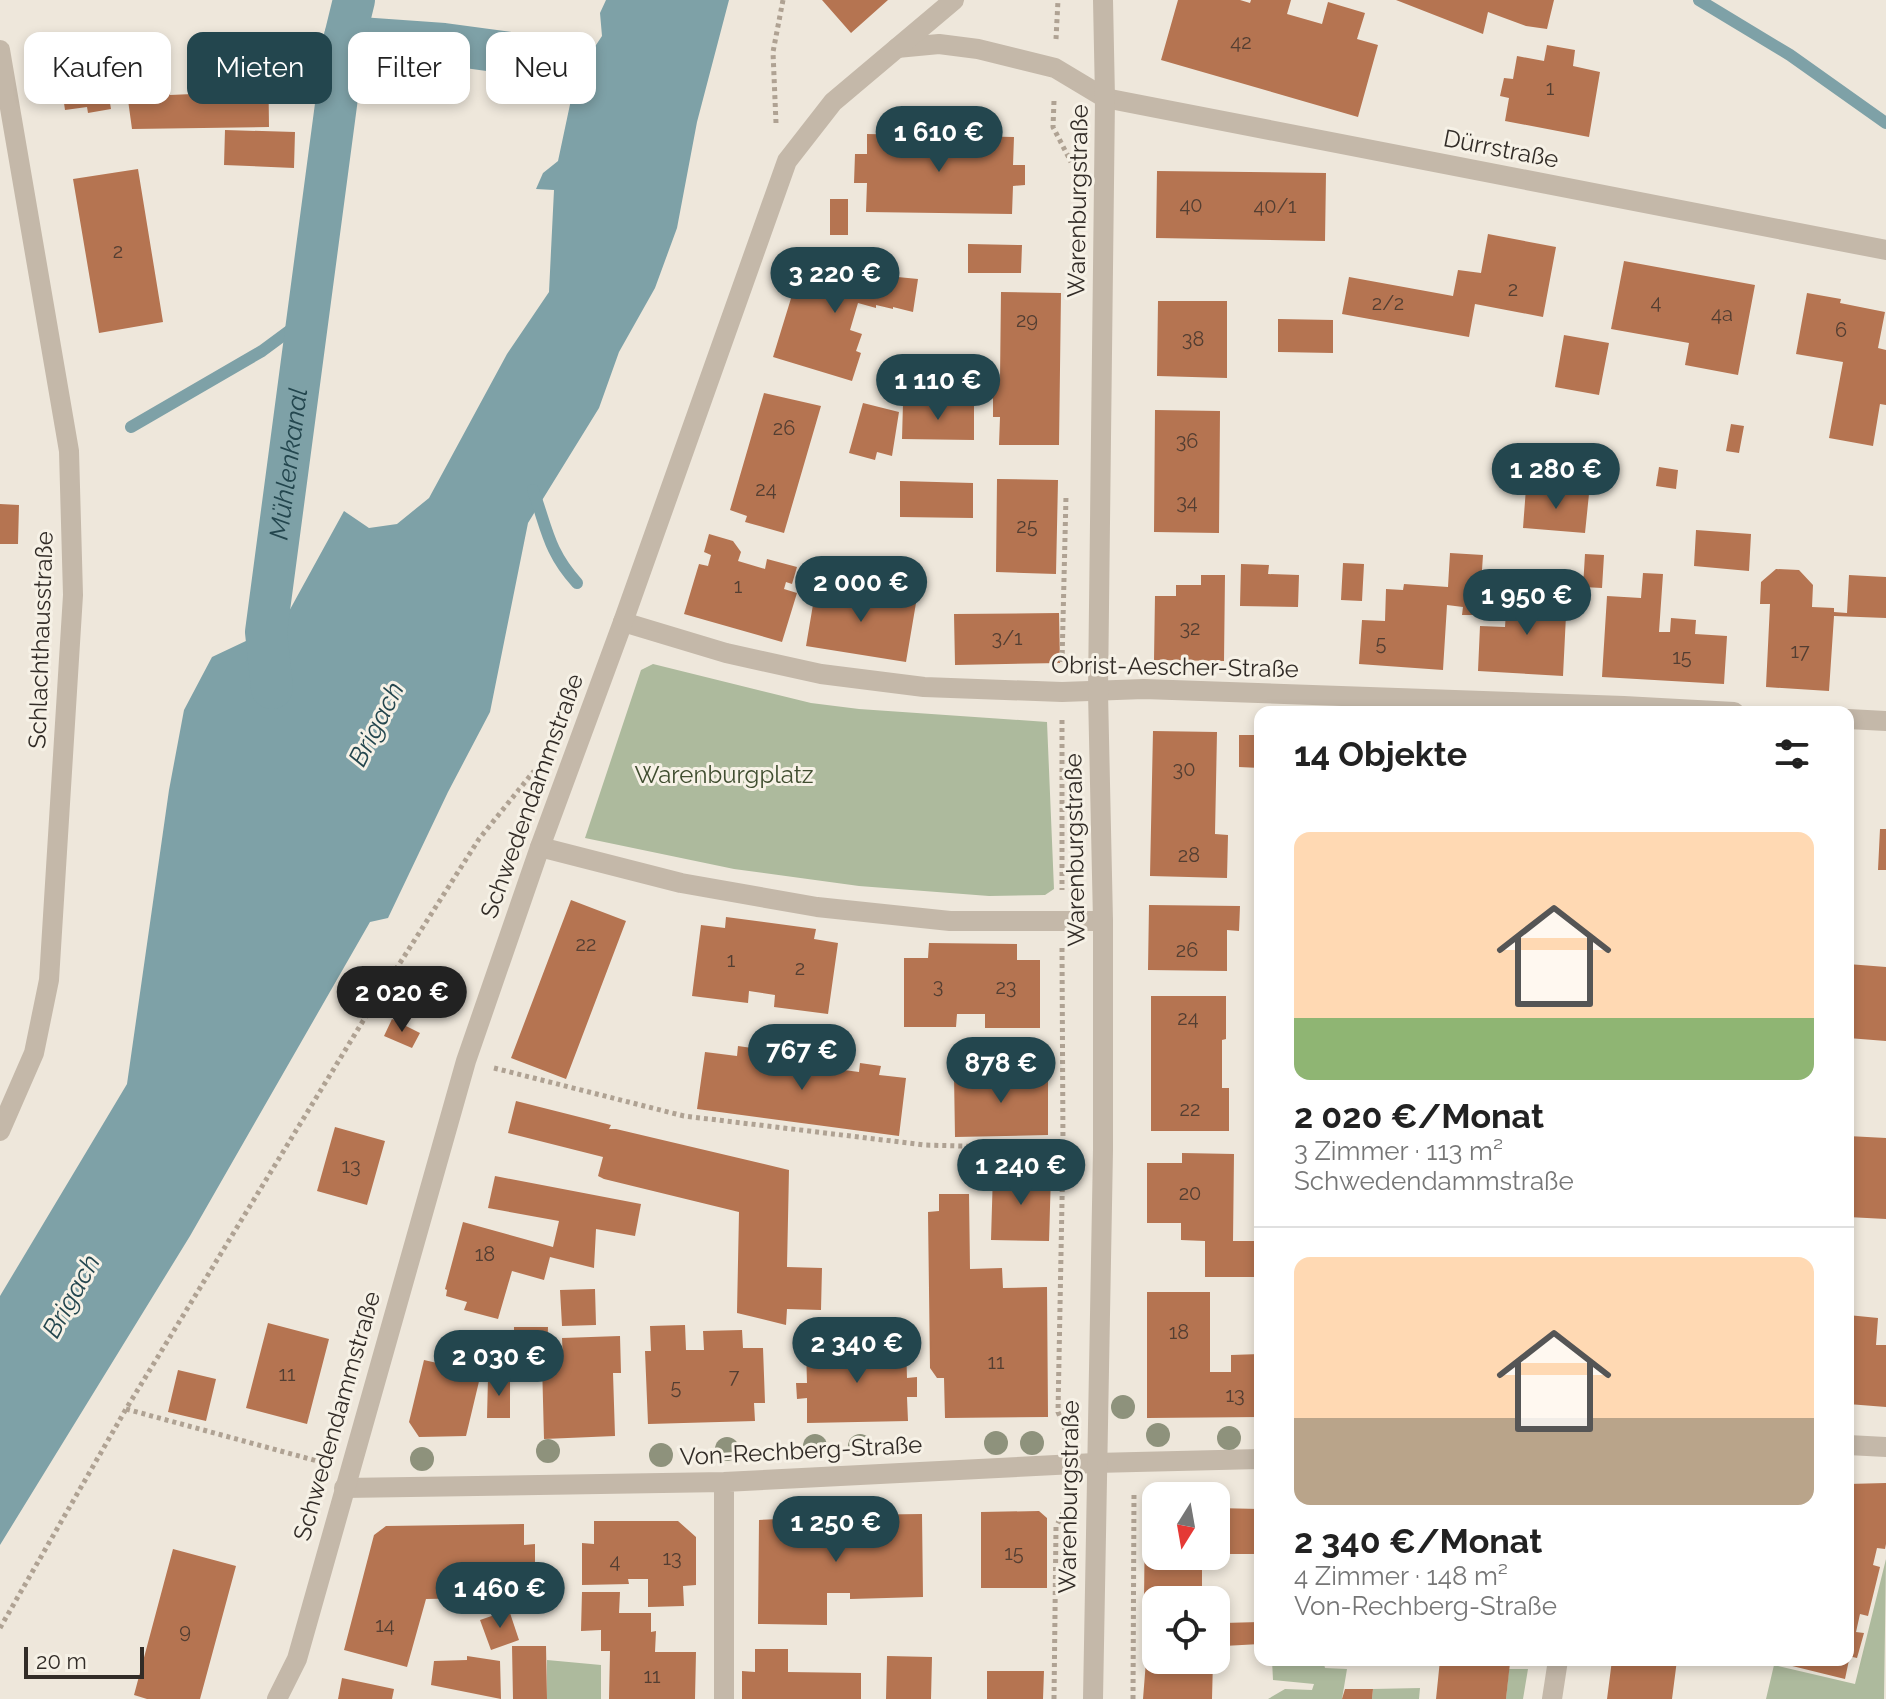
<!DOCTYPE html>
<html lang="de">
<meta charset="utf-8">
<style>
body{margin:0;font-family:Raleway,sans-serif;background:#f2f2f2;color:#222;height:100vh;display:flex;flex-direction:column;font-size:30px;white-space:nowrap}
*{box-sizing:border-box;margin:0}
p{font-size:26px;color:#767676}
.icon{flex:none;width:44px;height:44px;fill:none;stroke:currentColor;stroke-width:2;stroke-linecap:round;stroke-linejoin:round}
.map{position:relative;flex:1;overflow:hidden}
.drawer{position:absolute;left:1254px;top:706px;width:600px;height:960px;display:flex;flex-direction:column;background:#fff;border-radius:16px;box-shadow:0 4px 12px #0003}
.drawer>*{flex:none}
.top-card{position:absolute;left:24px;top:32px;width:760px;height:72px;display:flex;gap:16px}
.needle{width:52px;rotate:191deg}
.buttons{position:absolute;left:1142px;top:1482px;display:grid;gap:16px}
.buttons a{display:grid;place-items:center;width:88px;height:88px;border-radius:16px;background:#fff;box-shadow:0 4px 12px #0003;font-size:40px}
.scale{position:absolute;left:24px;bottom:20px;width:120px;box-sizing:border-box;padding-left:8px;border:4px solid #322c27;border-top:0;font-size:22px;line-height:28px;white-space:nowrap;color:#322c27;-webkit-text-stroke:6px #f6f1e6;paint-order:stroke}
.price{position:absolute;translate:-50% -68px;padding:0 18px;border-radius:28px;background:#23464e;color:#fff;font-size:26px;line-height:52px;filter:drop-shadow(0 2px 4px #0008)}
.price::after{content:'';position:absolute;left:50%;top:48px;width:24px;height:18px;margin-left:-12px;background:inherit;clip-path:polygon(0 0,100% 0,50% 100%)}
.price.on{background:#222;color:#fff}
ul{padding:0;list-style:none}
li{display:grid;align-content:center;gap:16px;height:424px;padding:0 40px}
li+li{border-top:2px solid #e0e0e0}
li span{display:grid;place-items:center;height:248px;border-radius:16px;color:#555}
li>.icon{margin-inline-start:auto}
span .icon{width:144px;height:144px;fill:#fffc;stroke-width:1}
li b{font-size:34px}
h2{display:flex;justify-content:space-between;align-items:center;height:96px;padding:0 40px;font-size:34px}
.pill{padding:0 28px;border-radius:16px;background:#fff;box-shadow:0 4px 12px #0003;font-size:28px;line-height:72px}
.pill.on{background:#23464e;color:#fff}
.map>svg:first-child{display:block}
</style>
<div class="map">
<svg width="1886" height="1699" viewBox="0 0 1886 1699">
<rect width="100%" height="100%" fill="#eee7db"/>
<!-- green -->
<path fill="#adba9d" d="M 653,664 L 811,703 L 859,709 L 1047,722 L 1054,889 L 1045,895 L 989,896 L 859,886 L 734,869 L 585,838 L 641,670 Z
M 1886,1559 L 1884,1699 L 1766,1699 L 1774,1665 L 1855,1684 Z
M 547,1660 L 601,1665 L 601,1699 L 547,1699 Z
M 1272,1660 L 1323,1660 L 1325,1668 L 1347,1669 L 1342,1699 L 1268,1699 L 1285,1689 L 1312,1690 L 1314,1684 L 1273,1680 Z
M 1509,1669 L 1528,1669 L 1523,1699 L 1506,1699 Z
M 1420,1688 L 1419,1699 L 1372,1699 L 1373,1689 Z"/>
<!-- water -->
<path fill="#7ea1a7" d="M 606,0 L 729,0 L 697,122 L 677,228 L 655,288 L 619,352 L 599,408 L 528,523 L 490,712 L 448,792 L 388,918 L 370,922 L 190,1236 L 0,1545 L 0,1296 L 127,1084 L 169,790 L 184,710 L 212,657 L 282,624 L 344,511 L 369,528 L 397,524 L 429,498 L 507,354 L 549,292 L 554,190 L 536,189 L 543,173 L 558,161 L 572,95 L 584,63 L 602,36 L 600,13 Z"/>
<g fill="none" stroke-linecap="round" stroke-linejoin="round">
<!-- stream -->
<path stroke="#7ea1a7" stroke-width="12" d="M 1699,0 L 1790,55 L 1886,123
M 131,427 L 262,351 L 308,317
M 533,490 C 547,528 548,551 577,583"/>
<!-- canal -->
<g stroke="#7ea1a7" stroke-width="42">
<path d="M 345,37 L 444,44 L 584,63"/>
<path id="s1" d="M 272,688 L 266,632 L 345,37 L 354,0"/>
</g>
</g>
<!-- building -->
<path fill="#b57451" d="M 822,0 L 888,0 L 851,33 Z
M 1178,0 L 1240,0 L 1250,3 L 1251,0 L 1291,0 L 1287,14 L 1322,24 L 1328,2 L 1365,13 L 1357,39 L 1378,45 L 1358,117 L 1161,60 Z
M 1396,0 L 1554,0 L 1547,29 L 1526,26 L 1488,12 L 1483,34 Z
M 118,39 L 126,86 L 170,85 L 170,95 L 215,93 L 214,52 L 268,50 L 269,127 L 132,129 L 128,100 L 110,103 L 111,109 L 88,113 L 87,107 L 65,110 L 56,48 Z
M 1547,45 L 1575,50 L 1573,66 L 1600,72 L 1589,137 L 1505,121 L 1509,98 L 1500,96 L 1504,78 L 1513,79 L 1517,56 L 1544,61 Z
M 225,130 L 295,132 L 294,168 L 224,165 Z
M 867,134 L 1014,137 L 1013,165 L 1025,165 L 1025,185 L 1013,186 L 1012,214 L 866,212 L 867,183 L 854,183 L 855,154 L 867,154 Z
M 138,169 L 163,322 L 99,333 L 73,179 Z
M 1157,171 L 1326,173 L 1325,241 L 1156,238 Z
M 830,199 L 848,199 L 848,235 L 830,235 Z
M 1488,234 L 1556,247 L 1543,317 L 1475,304 L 1469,337 L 1342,314 L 1349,277 L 1453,296 L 1458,270 L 1481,273 Z
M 968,244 L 1022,245 L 1021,273 L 968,273 Z
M 804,256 L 867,274 L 918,279 L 913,312 L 893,307 L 893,309 L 876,305 L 876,308 L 858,303 L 850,330 L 862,334 L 856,351 L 861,353 L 852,381 L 773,357 Z
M 1624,261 L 1755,285 L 1738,375 L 1685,365 L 1689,343 L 1611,329 Z
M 1001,292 L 1061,293 L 1059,445 L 999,445 L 1000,417 L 993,417 L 993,379 L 1000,379 Z
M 1807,293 L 1841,299 L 1840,303 L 1885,312 L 1878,348 L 1886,350 L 1886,405 L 1880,404 L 1873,446 L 1829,438 L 1843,362 L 1796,354 Z
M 1158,301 L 1227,301 L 1227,378 L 1157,376 Z
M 1278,319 L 1333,320 L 1333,353 L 1278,352 Z
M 1564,335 L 1609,343 L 1599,395 L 1555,387 Z
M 764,393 L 821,406 L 784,533 L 745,522 L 747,516 L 730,510 Z
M 863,403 L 899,412 L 892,456 L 877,452 L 875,460 L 849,453 Z
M 903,403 L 974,404 L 974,440 L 902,439 Z
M 1155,410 L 1220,411 L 1219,533 L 1154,532 Z
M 1731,424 L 1744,426 L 1739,453 L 1726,451 Z
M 1659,467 L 1678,470 L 1676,489 L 1656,486 Z
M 997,479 L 1058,480 L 1056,574 L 996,572 Z
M 900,481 L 973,483 L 973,518 L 900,517 Z
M 1526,488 L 1589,494 L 1585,533 L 1523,528 Z
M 0,504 L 19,505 L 18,544 L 0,544 Z
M 1696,530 L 1751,534 L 1749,571 L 1694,566 Z
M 709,534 L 733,541 L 741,552 L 738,561 L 765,569 L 767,559 L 797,567 L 792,584 L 786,582 L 784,589 L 797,593 L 782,642 L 684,614 L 699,564 L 708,566 L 711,555 L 704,552 Z
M 1450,553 L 1483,555 L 1479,615 L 1462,615 L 1463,607 L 1447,605 L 1443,670 L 1359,664 L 1362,620 L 1385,621 L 1386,589 L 1403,590 L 1404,584 L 1448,587 Z
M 1585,554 L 1604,555 L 1602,588 L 1583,587 Z
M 1343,563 L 1364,564 L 1362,601 L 1341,600 Z
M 1241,564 L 1269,565 L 1268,574 L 1299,575 L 1298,607 L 1240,606 Z
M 1776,569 L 1799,570 L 1813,585 L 1812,607 L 1834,608 L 1834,612 L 1847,613 L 1849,575 L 1886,577 L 1886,618 L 1834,616 L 1829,691 L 1766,687 L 1770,604 L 1760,604 L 1761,582 Z
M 1643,573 L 1663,574 L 1659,632 L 1670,632 L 1671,618 L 1696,620 L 1695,634 L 1727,636 L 1724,684 L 1602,677 L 1607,596 L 1641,598 Z
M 1201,575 L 1225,575 L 1224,661 L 1154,660 L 1155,596 L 1176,596 L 1176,585 L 1201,585 Z
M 816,587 L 916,603 L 906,662 L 806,646 Z
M 1525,592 L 1567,595 L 1563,676 L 1478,671 L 1480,626 L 1505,627 L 1507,597 L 1524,597 Z
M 1059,613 L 1060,663 L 955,665 L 954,614 Z
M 1153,731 L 1217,732 L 1215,834 L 1228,835 L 1227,878 L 1150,876 Z
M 1239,735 L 1260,735 L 1260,768 L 1239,767 Z
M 1880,829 L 1886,829 L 1886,870 L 1878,870 Z
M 571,900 L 626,921 L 566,1079 L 511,1058 Z
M 1149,905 L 1240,906 L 1239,931 L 1227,930 L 1227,971 L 1148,970 Z
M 726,917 L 816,929 L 814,939 L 838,943 L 828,1014 L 774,1007 L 775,995 L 749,991 L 748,1003 L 692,996 L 701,925 L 725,928 Z
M 929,943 L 1017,944 L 1017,960 L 1040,960 L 1040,1028 L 985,1028 L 985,1014 L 957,1014 L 956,1027 L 904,1027 L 904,958 L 928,958 Z
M 1848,964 L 1886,967 L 1886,1041 L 1848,1038 Z
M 1151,996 L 1226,996 L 1226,1039 L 1222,1040 L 1222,1088 L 1229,1088 L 1229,1131 L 1151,1131 Z
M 392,1019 L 420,1033 L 412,1048 L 384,1036 Z
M 738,1046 L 759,1049 L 757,1058 L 809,1066 L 811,1055 L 830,1057 L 829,1068 L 859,1072 L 860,1063 L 881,1066 L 879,1075 L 906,1078 L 899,1136 L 697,1109 L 705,1052 L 737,1056 Z
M 1048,1073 L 1048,1135 L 955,1137 L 954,1075 Z
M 516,1101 L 611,1125 L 609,1129 L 616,1129 L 789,1170 L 787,1267 L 822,1268 L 821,1310 L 787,1309 L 786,1325 L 737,1313 L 739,1212 L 604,1179 L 598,1176 L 603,1157 L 508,1133 Z
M 335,1127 L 385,1141 L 367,1205 L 317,1191 Z
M 1848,1136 L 1886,1138 L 1886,1219 L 1848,1217 Z
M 1182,1153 L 1234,1154 L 1233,1241 L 1260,1241 L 1260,1277 L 1205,1277 L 1205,1241 L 1181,1240 L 1181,1223 L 1147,1223 L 1147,1163 L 1182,1163 Z
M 993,1172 L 1051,1174 L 1049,1241 L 991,1240 Z
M 495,1176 L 641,1204 L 635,1236 L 596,1229 L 594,1268 L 550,1257 L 544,1280 L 512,1271 L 498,1319 L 464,1310 L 467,1302 L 446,1296 L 447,1290 L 445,1289 L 463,1222 L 553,1247 L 559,1221 L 488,1208 Z
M 939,1194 L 969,1194 L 970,1269 L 1002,1268 L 1003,1288 L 1047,1287 L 1048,1417 L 945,1418 L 944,1378 L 937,1378 L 930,1368 L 928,1212 L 939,1211 Z
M 595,1289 L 596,1325 L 562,1326 L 560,1290 Z
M 1147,1292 L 1210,1292 L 1210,1372 L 1231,1372 L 1231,1355 L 1260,1354 L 1260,1417 L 1147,1418 Z
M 1848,1315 L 1878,1318 L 1876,1345 L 1886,1345 L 1886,1407 L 1848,1404 Z
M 268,1323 L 329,1339 L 307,1424 L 246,1408 Z
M 685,1325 L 686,1350 L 704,1350 L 703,1331 L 742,1330 L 743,1348 L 763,1348 L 765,1403 L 754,1403 L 755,1421 L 648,1424 L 645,1351 L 651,1351 L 650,1326 Z
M 514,1327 L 548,1327 L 547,1355 L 537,1354 L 536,1366 L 514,1366 Z
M 620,1336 L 621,1373 L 613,1373 L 615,1436 L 544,1439 L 542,1363 L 563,1362 L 562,1338 Z
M 906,1346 L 907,1378 L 917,1377 L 917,1397 L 907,1397 L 908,1421 L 807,1423 L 807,1398 L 797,1399 L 796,1383 L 807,1383 L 806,1348 Z
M 424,1360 L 481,1373 L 466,1436 L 419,1437 L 409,1422 Z
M 178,1370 L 216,1379 L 206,1421 L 168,1412 Z
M 488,1378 L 510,1378 L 510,1418 L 487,1418 Z
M 1886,1483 L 1886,1544 L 1885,1549 L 1877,1548 L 1873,1565 L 1880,1567 L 1868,1616 L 1860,1614 L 1856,1632 L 1864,1633 L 1857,1658 L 1848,1656 L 1848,1484 Z
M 1145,1508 L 1156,1508 L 1156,1556 L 1202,1556 L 1202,1590 L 1193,1590 L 1193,1600 L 1144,1602 Z
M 1216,1508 L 1260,1509 L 1260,1554 L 1216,1554 Z
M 1039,1511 L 1047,1518 L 1047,1588 L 981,1588 L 981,1512 Z
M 922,1514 L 923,1597 L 850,1599 L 850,1593 L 827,1593 L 827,1625 L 758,1624 L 759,1520 L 829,1517 L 828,1525 L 849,1524 L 849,1515 Z
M 594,1521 L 678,1521 L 696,1537 L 696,1585 L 683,1586 L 684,1606 L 648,1607 L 648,1579 L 628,1579 L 629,1584 L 582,1585 L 582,1543 L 594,1544 Z
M 524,1524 L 524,1545 L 535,1544 L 535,1588 L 518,1588 L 518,1601 L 486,1601 L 486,1589 L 475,1589 L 475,1598 L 426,1599 L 407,1667 L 344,1650 L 374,1535 L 386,1526 Z
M 173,1549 L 236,1566 L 200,1699 L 147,1699 L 134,1695 Z
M 582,1592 L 620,1592 L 619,1613 L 651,1613 L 651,1632 L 656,1631 L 655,1652 L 696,1652 L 695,1699 L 609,1699 L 610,1651 L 601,1651 L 601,1630 L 581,1631 Z
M 509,1610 L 519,1640 L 491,1650 L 480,1620 Z
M 1260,1622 L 1260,1644 L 1224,1646 L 1223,1623 Z
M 1148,1636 L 1156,1636 L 1156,1660 L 1213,1660 L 1212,1699 L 1143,1699 Z
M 512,1646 L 546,1646 L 547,1699 L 513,1699 Z
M 755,1649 L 788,1649 L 788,1672 L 861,1673 L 861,1699 L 742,1699 L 742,1671 L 755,1672 Z
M 467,1656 L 500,1661 L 501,1699 L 431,1685 L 434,1661 L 467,1660 Z
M 887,1656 L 932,1657 L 931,1699 L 886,1699 Z
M 1440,1660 L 1510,1663 L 1506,1699 L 1436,1699 Z
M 1612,1660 L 1677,1660 L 1672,1699 L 1607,1699 Z
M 1781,1660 L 1849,1660 L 1845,1679 L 1780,1663 Z
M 987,1671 L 1044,1671 L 1043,1699 L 987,1699 Z
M 342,1678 L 394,1689 L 392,1699 L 338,1699 Z
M 1345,1689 L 1373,1689 L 1372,1699 L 1342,1699 Z"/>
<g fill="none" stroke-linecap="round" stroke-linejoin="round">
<!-- path -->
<path stroke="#afa293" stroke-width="5" stroke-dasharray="4 4" stroke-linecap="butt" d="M 1056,39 L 1058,0
M 1054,101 L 1053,127 L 1071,162
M 776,123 L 773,52 L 783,0
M 1062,662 L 1066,496
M 1062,720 L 1062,890
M 1062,948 L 1063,1149 L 1058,1412 L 1065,1429
M 494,1068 L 684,1116 L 925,1145 L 1064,1149
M 126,1409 L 321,1462
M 0,1628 L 126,1409 L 363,1021 L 479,839 L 534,771
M 1054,1699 L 1056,1527 L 1065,1509
M 1133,1699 L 1134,1492"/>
<!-- minor -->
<path stroke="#c4b8a9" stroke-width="20" d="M 897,48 L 939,44 L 978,49 L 1055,68 L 1105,98 L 1886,250
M 0,50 L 69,451 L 73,595 L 49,980 L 34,1053 L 0,1131
M 623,622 L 726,653 L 821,674 L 924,687 L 1062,692 L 1144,689 L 1624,706 L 1734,712
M 1848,719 L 1886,721
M 540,847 L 681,883 L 817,907 L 950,921 L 1103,921
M 1848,1445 L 1886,1447
M 724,1482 L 724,1699
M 344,1488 L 724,1482 L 1095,1463 L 1260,1459
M 1552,1699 L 1558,1660"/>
<!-- tertiary -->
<path stroke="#c4b8a9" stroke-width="20" d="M 277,1699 L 297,1659 L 466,1061 L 540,847 L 623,622 L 787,161 L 833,102 L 954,0
M 1093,1699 L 1103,1150 L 1103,921 L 1098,692 L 1105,98 L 1103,0"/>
</g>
<!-- trees -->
<g fill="#8e927c">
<circle cx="1123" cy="1407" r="12"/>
<circle cx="1158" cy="1435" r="12"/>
<circle cx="1229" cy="1438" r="12"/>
<circle cx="996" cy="1443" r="12"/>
<circle cx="1032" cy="1443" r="12"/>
<circle cx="815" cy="1446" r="12"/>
<circle cx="860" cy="1446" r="12"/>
<circle cx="727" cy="1449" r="12"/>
<circle cx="548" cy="1451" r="12"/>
<circle cx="661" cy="1455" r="12"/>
<circle cx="422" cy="1459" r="12"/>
</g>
<g text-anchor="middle" stroke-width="6" stroke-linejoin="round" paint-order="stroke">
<!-- number labels -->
<g font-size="20" fill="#533e32">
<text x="1241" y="49">42</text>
<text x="1550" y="95">1</text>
<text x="1191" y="212">40</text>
<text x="1275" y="213">40/1</text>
<text x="118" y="258">2</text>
<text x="1513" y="296">2</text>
<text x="1656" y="309">4</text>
<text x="1388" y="310">2/2</text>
<text x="1722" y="321">4a</text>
<text x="1027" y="327">29</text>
<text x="1841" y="337">6</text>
<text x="1193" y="346">38</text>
<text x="784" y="435">26</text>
<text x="1187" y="448">36</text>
<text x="766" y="496">24</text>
<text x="1187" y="509">34</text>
<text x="1027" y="533">25</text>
<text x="738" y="593">1</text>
<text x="1190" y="635">32</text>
<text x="1007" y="645">3/1</text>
<text x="1381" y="650">5</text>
<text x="1800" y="658">17</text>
<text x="1682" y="664">15</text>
<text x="1184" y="776">30</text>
<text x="1189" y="862">28</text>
<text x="586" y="951">22</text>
<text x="1187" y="957">26</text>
<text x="731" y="967">1</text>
<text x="800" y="975">2</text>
<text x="938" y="993">3</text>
<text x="1006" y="994">23</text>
<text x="1188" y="1025">24</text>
<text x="1190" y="1116">22</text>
<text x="351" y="1173">13</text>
<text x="1190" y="1200">20</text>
<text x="485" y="1261">18</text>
<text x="1179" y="1339">18</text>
<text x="996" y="1369">11</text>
<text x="287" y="1381">11</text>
<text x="734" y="1383">7</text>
<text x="676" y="1394">5</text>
<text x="1235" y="1402">13</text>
<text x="1014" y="1560">15</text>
<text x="672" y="1565">13</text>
<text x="615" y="1568">4</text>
<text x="385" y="1632">14</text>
<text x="185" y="1638">9</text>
<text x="652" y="1683">11</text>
</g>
<!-- street labels -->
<g font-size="24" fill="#322c27" stroke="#f6f1e6">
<text transform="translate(1501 149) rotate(11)" y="8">Dürrstraße</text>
<text transform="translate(1078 201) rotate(-89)" y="8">Warenburgstraße</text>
<text transform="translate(41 640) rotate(-88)" y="8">Schlachthausstraße</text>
<text transform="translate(1175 667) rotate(1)" y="8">Obrist-Aescher-Straße</text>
<text transform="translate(532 796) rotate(-70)" y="8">Schwedendammstraße</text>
<text transform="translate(1075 850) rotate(-91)" y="8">Warenburgstraße</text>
<text transform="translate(337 1416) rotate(-74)" y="8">Schwedendammstraße</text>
<text transform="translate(801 1451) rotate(-3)" y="8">Von-Rechberg-Straße</text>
<text transform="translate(1069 1497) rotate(-89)" y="8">Warenburgstraße</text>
</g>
<!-- park labels -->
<g font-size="24" fill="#3f4d2f" stroke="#f6f1e6">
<text x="724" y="783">Warenburgplatz</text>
</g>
<!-- water labels -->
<g font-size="26" font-style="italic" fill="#23464e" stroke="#f6f1e6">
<text dy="9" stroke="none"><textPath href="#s1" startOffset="226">Mühlenkanal</textPath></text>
<text transform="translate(376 724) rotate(-63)" y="9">Brigach</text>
<text transform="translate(71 1296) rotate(-61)" y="9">Brigach</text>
</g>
</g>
</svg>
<div class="buttons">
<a><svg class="needle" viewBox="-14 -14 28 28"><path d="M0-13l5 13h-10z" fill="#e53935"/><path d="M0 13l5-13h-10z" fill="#767676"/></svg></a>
<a><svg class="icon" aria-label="locate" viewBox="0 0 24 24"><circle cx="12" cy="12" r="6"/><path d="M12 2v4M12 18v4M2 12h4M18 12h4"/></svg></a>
</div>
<div class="scale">20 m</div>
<b class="price" style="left:939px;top:174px">1 610 €</b>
<b class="price" style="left:835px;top:315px">3 220 €</b>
<b class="price" style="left:938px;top:422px">1 110 €</b>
<b class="price" style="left:1556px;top:511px">1 280 €</b>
<b class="price" style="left:861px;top:624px">2 000 €</b>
<b class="price" style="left:1527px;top:637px">1 950 €</b>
<b class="price on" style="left:402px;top:1034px">2 020 €</b>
<b class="price" style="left:802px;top:1092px">767 €</b>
<b class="price" style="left:1001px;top:1105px">878 €</b>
<b class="price" style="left:1021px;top:1207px">1 240 €</b>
<b class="price" style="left:857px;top:1385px">2 340 €</b>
<b class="price" style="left:499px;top:1398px">2 030 €</b>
<b class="price" style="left:836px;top:1564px">1 250 €</b>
<b class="price" style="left:500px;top:1630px">1 460 €</b>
<div class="top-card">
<a class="pill">Kaufen</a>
<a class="pill on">Mieten</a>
<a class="pill">Filter</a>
<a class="pill">Neu</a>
</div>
<section class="drawer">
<h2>14 Objekte<svg class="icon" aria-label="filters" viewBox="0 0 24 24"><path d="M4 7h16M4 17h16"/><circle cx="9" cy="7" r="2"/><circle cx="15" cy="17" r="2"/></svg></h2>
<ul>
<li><span style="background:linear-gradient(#ffd9b3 75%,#8fb573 0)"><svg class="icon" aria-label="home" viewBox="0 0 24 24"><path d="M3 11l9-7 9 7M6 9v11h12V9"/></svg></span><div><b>2 020 €/Monat</b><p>3 Zimmer · 113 m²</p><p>Schwedendammstraße</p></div></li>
<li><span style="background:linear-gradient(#ffd9b3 65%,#b9a48a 0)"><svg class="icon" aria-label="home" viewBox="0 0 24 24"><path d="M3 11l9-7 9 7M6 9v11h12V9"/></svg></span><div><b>2 340 €/Monat</b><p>4 Zimmer · 148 m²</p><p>Von-Rechberg-Straße</p></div></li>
</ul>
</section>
</div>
